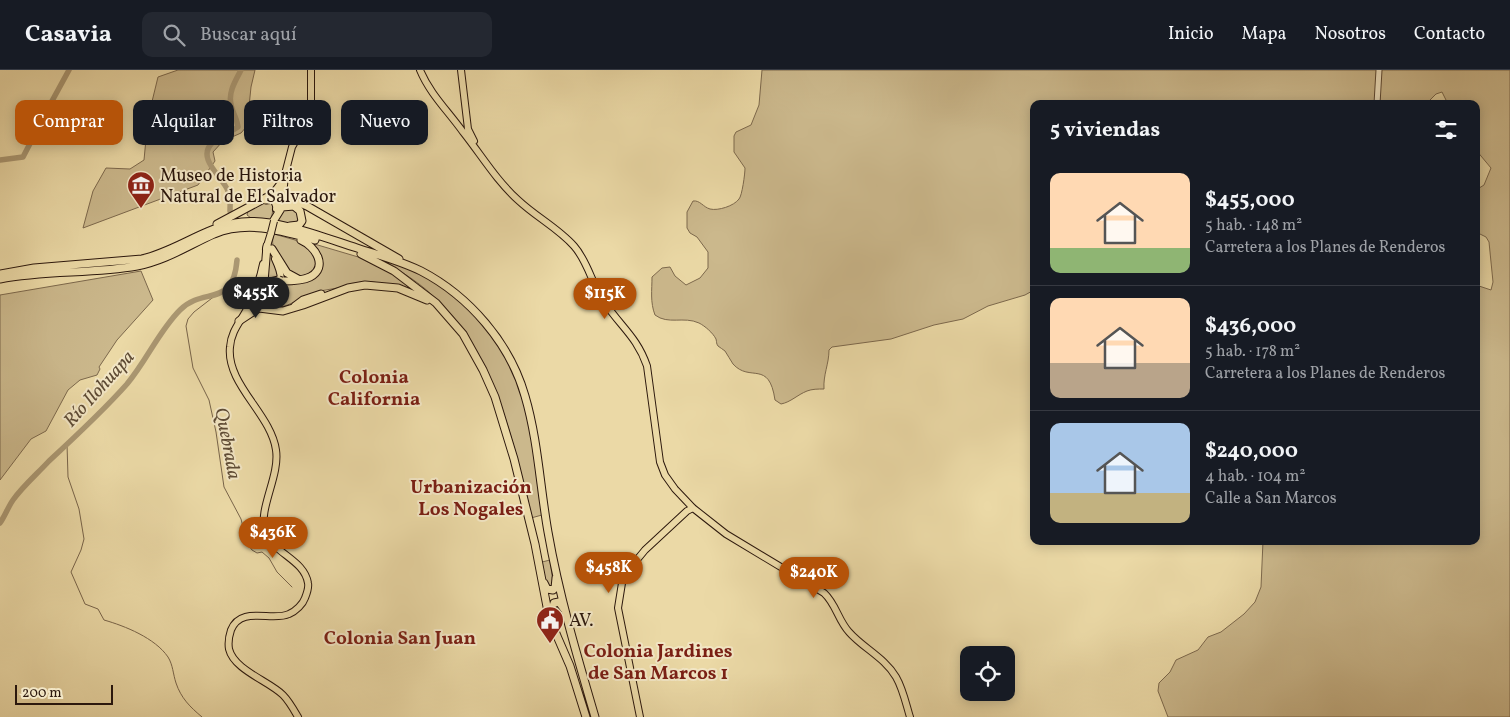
<!DOCTYPE html>
<html lang="es">
<meta charset="utf-8">
<style>
body{margin:0;font-family:Vollkorn,serif;background:#242831;color:#f1f3f6;height:100vh;display:flex;flex-direction:column;font-size:19px;white-space:nowrap}
*{box-sizing:border-box;margin:0}
p{font-size:16px;color:#9ea1a6}
.icon{flex:none;width:28px;height:28px;fill:none;stroke:currentColor;stroke-width:2;stroke-linecap:round;stroke-linejoin:round}
.map{position:relative;flex:1;overflow:hidden}
.drawer{position:absolute;left:1030px;top:30px;width:450px;height:445px;display:flex;flex-direction:column;background:#171b24;border-radius:10px;box-shadow:0 2px 12px #0003}
.drawer>*{flex:none}
.top-card{position:absolute;left:15px;top:30px;width:475px;height:45px;display:flex;gap:10px}
.fabs{position:absolute;left:960px;top:576px;display:grid;gap:10px}
.fabs a{display:grid;place-items:center;width:55px;height:55px;border-radius:10px;background:#171b24;box-shadow:0 2px 12px #0003;font-size:25px}
.scale{position:absolute;left:15px;bottom:12px;width:98px;box-sizing:border-box;padding-left:5px;border:2px solid #2c180d;border-top:0;font-size:14px;line-height:18px;white-space:nowrap;color:#2c180d;-webkit-text-stroke:4px #f2e6c5;paint-order:stroke}
.price{position:absolute;translate:-50% -42px;padding:0 11px;border-radius:18px;background:#b45309;color:#fff;font-size:16px;line-height:32px;filter:drop-shadow(0 1px 2px #0008)}
.price::after{content:'';position:absolute;left:50%;top:30px;width:15px;height:11px;margin-left:-8px;background:inherit;clip-path:polygon(0 0,100% 0,50% 100%)}
.price.on{background:#222;color:#fff}
ul{padding:0;list-style:none}
li{display:flex;align-items:center;gap:15px;height:125px;padding:0 20px}
li+li{border-top:1px solid #363941}
li span{display:grid;place-items:center;flex:none;width:140px;height:100px;border-radius:10px;color:#555}
li>.icon{margin-inline-start:auto}
span .icon{width:60px;height:60px;fill:#fffc;stroke-width:1}
li b{font-size:21px}
h2{display:flex;justify-content:space-between;align-items:center;height:60px;padding:0 20px;font-size:21px}
.chip{padding:0 18px;border-radius:10px;background:#171b24;box-shadow:0 2px 12px #0003;font-size:18px;line-height:45px}
.chip.on{background:#b45309;color:#fff}
header{display:flex;align-items:center;gap:30px;box-sizing:border-box;height:70px;padding:0 25px;background:#171b24;border-bottom:1px solid #363941}
header strong{font-size:24px}
nav{display:flex;gap:28px;margin-inline-start:auto;font-size:18px}
.search{width:350px;height:45px;background:#242831;display:flex;align-items:center;gap:12px;box-sizing:border-box;padding:0 18px;border-radius:10px;color:#9ea1a6;font-size:19px}
.map>svg:first-child{display:block}
</style>
<header>
<strong>Casavia</strong>
<div class="search"><svg class="icon" aria-label="search" viewBox="0 0 24 24"><circle cx="10" cy="10" r="6"/><path d="M15 15l6 6"/></svg>Buscar aquí</div>
<nav><a>Inicio</a><a>Mapa</a><a>Nosotros</a><a>Contacto</a></nav>
</header>
<div class="map">
<svg width="1510" height="647" viewBox="0 0 1510 647">
<rect width="100%" height="100%" fill="#ebd9a6"/>
<filter id="stains"><feTurbulence type="fractalNoise" baseFrequency=".004" numOctaves="4"/><feColorMatrix values="0 0 0 0 .2 0 0 0 0 .09 0 0 0 0 .02 0 0 0 .5 -.17"/></filter>
<radialGradient id="worn" r=".72"><stop offset=".6" stop-color="#630" stop-opacity="0"/><stop offset="1" stop-color="#630" stop-opacity=".3"/></radialGradient>
<!-- green -->
<path fill="#cbb88c" stroke="#7c684c" d="M 178,0 L 255,0 L 251,17 L 247,56 L 241,63 L 223,71 L 213,82 L 215,91 L 198,115 L 83,158 L 93,121 L 106,98 L 130,99 L 144,90 L 148,48 L 158,7 Z
M 762,0 L 1510,0 L 1510,647 L 1168,647 L 1158,621 L 1159,613 L 1170,602 L 1176,590 L 1198,580 L 1208,567 L 1221,562 L 1244,544 L 1255,532 L 1261,517 L 1263,471 L 1476,471 L 1476,215 L 1491,220 L 1493,212 L 1489,172 L 1486,167 L 1476,162 L 1476,120 L 1484,115 L 1491,98 L 1476,80 L 1476,34 L 1448,34 L 1442,22 L 1436,24 L 1426,34 L 1034,34 L 1034,220 L 1025,225 L 988,236 L 963,249 L 934,255 L 891,269 L 832,277 L 829,280 C 829,294 823,305 824,319 C 818,319 812,319 807,321 C 797,325 791,332 781,334 L 775,330 C 769,289 750,313 733,294 C 730,290 728,285 725,281 C 723,279 720,278 718,276 C 716,273 717,273 716,269 C 713,263 705,256 699,253 C 684,246 668,255 655,245 C 650,232 652,220 652,207 L 662,198 L 670,197 L 675,206 L 686,215 L 700,208 L 708,198 L 708,182 L 697,167 L 690,163 L 687,158 L 687,142 L 693,131 C 700,130 703,137 710,139 C 718,141 734,136 739,129 C 742,126 745,104 745,98 L 734,82 L 734,66 L 736,62 L 751,55 L 759,35 Z
M 268,130 L 274,134 L 271,150 L 251,148 L 247,145 L 248,141 Z
M 283,139 L 297,139 L 300,151 L 291,154 L 277,151 Z
M 274,164 L 295,170 L 312,180 C 313,184 315,188 316,192 C 317,203 301,209 293,204 C 288,201 274,181 273,175 C 272,171 273,168 274,164 Z
M 311,173 L 365,189 L 391,202 L 426,227 L 395,215 L 372,212 L 320,221 L 285,236 L 278,237 L 266,229 L 282,212 L 299,212 L 320,199 Z
M 268,177 L 278,200 L 279,209 L 264,213 Z
M 381,189 C 394,194 408,197 420,203 C 468,229 511,278 524,331 C 533,368 537,407 542,445 L 531,448 C 514,371 493,278 431,224 C 416,210 398,200 381,189 Z
M 141,201 L 153,230 L 117,270 L 99,297 L 100,299 L 97,305 L 80,310 L 68,320 L 46,361 L 31,369 L 0,410 L 0,225 Z
M 550,490 L 553,513 L 552,517 L 549,517 L 545,510 L 542,492 Z"/>
<g fill="none" stroke-linecap="round" stroke-linejoin="round">
<!-- stream -->
<path stroke="#78644a" stroke-width="1" d="M 216,225 L 194,242 L 188,249 L 186,256 L 193,298 L 209,330 L 216,362 L 224,417 L 241,449 L 247,473 L 252,480 L 257,483 L 262,482 L 269,488 L 277,502 L 292,517
M 67,374 L 68,407 L 79,439 L 84,469 L 81,480 L 71,502 L 85,534 L 98,539 L 104,550 C 125,556 155,568 168,587 C 173,595 173,604 176,613 C 181,628 190,637 202,647"/>
<!-- river -->
<path stroke="#aa9772" stroke-width="5.5" d="M 40,53 L 69,0
M 0,90 L 23,87 L 36,62
M 230,141 C 230,134 231,127 228,121 C 223,107 196,89 212,73 L 238,57 C 237,48 232,42 231,34 C 228,22 236,10 241,0
M 0,453 C 5,446 8,437 13,430 C 23,416 37,404 49,391 C 75,367 104,340 127,314 C 147,290 159,261 180,240 C 204,216 233,239 237,190"/>
<!-- minor casing -->
<g stroke="#5c4833" stroke-width="7">
<path id="minor" d="M 1377,34 L 1379,0"/>
</g>
<!-- major casing -->
<g stroke="#2c180d" stroke-width="8">
<path id="major" d="M 420,0 C 430,24 448,41 463,62 C 482,86 496,110 518,130 C 536,147 558,158 574,176 C 589,193 592,216 605,233 C 621,257 637,267 647,296 L 660,392 L 665,405 L 675,419 L 693,438 L 726,464 L 824,523 C 836,534 838,550 849,562 C 863,578 885,588 896,607 C 903,619 906,634 910,647
M 461,0 L 468,59 L 474,71
M 276,139 L 292,77 L 309,48 L 311,35 L 311,0
M 266,179 L 271,163
M 263,194 C 260,209 255,223 248,237 C 241,251 231,261 230,277 C 226,314 271,344 276,380 C 280,406 258,439 265,461 C 273,484 304,489 308,513 C 309,518 307,523 305,528 C 303,534 296,541 289,544 C 272,552 241,535 231,560 C 229,566 228,573 229,579 C 234,600 269,611 283,625 C 289,631 294,640 298,647
M 265,228 C 284,218 284,208 275,189
M 249,240 L 263,229
M 640,647 L 618,538 L 622,513 L 626,503 L 645,480 L 687,441 L 693,438"/>
</g>
<!-- highway casing -->
<g stroke="#2c180d" stroke-width="9">
<path id="highway" d="M 284,110 L 283,121 L 287,127 L 307,136 L 399,189
M 266,130 L 274,129 L 277,137
M 274,150 L 282,137 L 294,136 L 300,141 L 302,151 L 299,155 L 290,156
M 217,154 L 273,124 L 282,112
M 267,176 L 263,224 L 266,232 L 276,237
M 272,179 L 287,203 L 298,209
M 361,184 L 394,201 L 436,233 L 463,264 L 483,300 L 495,327 L 514,389 L 535,474 L 548,542 L 557,566 L 570,596 L 586,647
M 0,204 L 34,198 L 142,189 C 177,181 206,156 242,152 C 275,148 325,168 357,178 C 378,185 401,191 421,201 C 469,226 510,273 525,326 C 538,370 540,417 548,462 C 559,525 577,586 595,647
M 0,209 C 45,200 92,204 137,196 C 165,191 189,175 214,164 C 248,150 282,161 315,170
M 282,211 C 291,211 302,211 310,207 C 329,197 315,176 301,170
M 264,215 L 270,212 L 279,210
M 249,236 L 261,220
M 295,236 L 303,230 L 321,224
M 239,251 L 259,238 L 283,241 L 303,235 L 348,218 L 365,215 L 398,218 L 427,230
M 544,513 L 547,519 L 553,520 L 555,518 L 556,508
M 553,548 L 552,539 L 554,533 L 559,532 L 564,539"/>
</g>
<!-- minor -->
<use href="#minor" stroke="#f2e6c5" stroke-width="5"/>
<!-- major -->
<use href="#major" stroke="#ebd9a6" stroke-width="6"/>
<!-- highway -->
<use href="#highway" stroke="#ebd9a6" stroke-width="7"/>
<!-- major-bridge casing -->
<g stroke="#2c180d" stroke-width="8" stroke-linecap="butt">
<path id="major-bridge" d="M 271,163 L 274,151
M 263,229 L 265,228"/>
</g>
<!-- highway-bridge casing -->
<g stroke="#2c180d" stroke-width="9" stroke-linecap="butt">
<path id="highway-bridge" d="M 279,210 L 282,211
M 261,220 L 264,215"/>
</g>
<!-- major-bridge -->
<use href="#major-bridge" stroke="#ebd9a6" stroke-width="6"/>
<!-- highway-bridge -->
<use href="#highway-bridge" stroke="#ebd9a6" stroke-width="7"/>
</g>
<!-- icons -->
<defs>
<g id="museum-pin" transform="scale(1.4375)"><path d="M0 17L-7.5 6A9.5 9.5 0 1 1 7.5 6Z" fill="#8f2418" stroke="#f2e6c5"/><path d="M0-6L6-3V-2H-6V-3ZM-5-1h2V3h-2ZM-1-1h2V3h-2ZM3-1h2V3H3ZM-6 4H6V6H-6Z" fill="#fff"/></g>
<g id="civic-pin" transform="scale(1.4375)"><path d="M0 17L-7.5 6A9.5 9.5 0 1 1 7.5 6Z" fill="#8f2418" stroke="#f2e6c5"/><path d="M-.6-6.5H3V-4.5H.6V-3L4-1V1h2V6H-6V1h2V-1L-.6-3ZM-1.2 2.5V6h2.4V2.5Z" fill="#fff"/></g>
</defs>
<g fill-rule="evenodd">
<use href="#museum-pin" x="141" y="115"/>
<use href="#civic-pin" x="550" y="550"/>
</g>
<g text-anchor="middle" stroke-width="4" stroke-linejoin="round" paint-order="stroke">
<!-- poi labels -->
<g font-size="18" fill="#2c180d" stroke="#f2e6c5" text-anchor="start">
<text x="160" y="111">Museo de Historia<tspan x="160" dy="21">Natural de El Salvador</tspan></text>
<text x="569" y="556">AV.</text>
</g>
<!-- neighbourhood labels -->
<g font-size="19" font-weight="bold" fill="#7a1f14" stroke="#f2e6c5">
<text x="374" y="313">Colonia<tspan x="374" dy="22">California</tspan></text>
<text x="471" y="423">Urbanización<tspan x="471" dy="22">Los Nogales</tspan></text>
<text x="400" y="574">Colonia San Juan</text>
<text x="658" y="587">Colonia Jardines<tspan x="658" dy="22">de San Marcos 1</tspan></text>
</g>
<!-- water labels -->
<g font-size="19" font-style="italic" fill="#5e4b35" stroke="#f2e6c5">
<text transform="translate(98 318) rotate(-48)" y="7">Río Ilohuapa</text>
<text transform="translate(229 373) rotate(79)" y="7">Quebrada</text>
</g>
</g>
<rect width="100%" height="100%" filter="url(#stains)"/>
<rect width="100%" height="100%" fill="url(#worn)"/>
</svg>
<div class="fabs">
<a><svg class="icon" aria-label="locate" viewBox="0 0 24 24"><circle cx="12" cy="12" r="6"/><path d="M12 2v4M12 18v4M2 12h4M18 12h4"/></svg></a>
</div>
<div class="scale">200 m</div>
<b class="price on" style="left:256px;top:249px">$455K</b>
<b class="price" style="left:605px;top:250px">$115K</b>
<b class="price" style="left:273px;top:489px">$436K</b>
<b class="price" style="left:609px;top:524px">$458K</b>
<b class="price" style="left:814px;top:529px">$240K</b>
<div class="top-card">
<a class="chip on">Comprar</a>
<a class="chip">Alquilar</a>
<a class="chip">Filtros</a>
<a class="chip">Nuevo</a>
</div>
<section class="drawer">
<h2>5 viviendas<svg class="icon" aria-label="filters" viewBox="0 0 24 24"><path d="M4 7h16M4 17h16"/><circle cx="9" cy="7" r="2"/><circle cx="15" cy="17" r="2"/></svg></h2>
<ul>
<li><span style="background:linear-gradient(#ffd9b3 75%,#8fb573 0)"><svg class="icon" aria-label="home" viewBox="0 0 24 24"><path d="M3 11l9-7 9 7M6 9v11h12V9"/></svg></span><div><b>$455,000</b><p>5 hab. · 148 m²</p><p>Carretera a los Planes de Renderos</p></div></li>
<li><span style="background:linear-gradient(#ffd9b3 65%,#b9a48a 0)"><svg class="icon" aria-label="home" viewBox="0 0 24 24"><path d="M3 11l9-7 9 7M6 9v11h12V9"/></svg></span><div><b>$436,000</b><p>5 hab. · 178 m²</p><p>Carretera a los Planes de Renderos</p></div></li>
<li><span style="background:linear-gradient(#a9c7e8 70%,#c2b280 0)"><svg class="icon" aria-label="home" viewBox="0 0 24 24"><path d="M3 11l9-7 9 7M6 9v11h12V9"/></svg></span><div><b>$240,000</b><p>4 hab. · 104 m²</p><p>Calle a San Marcos</p></div></li>
</ul>
</section>
</div>
